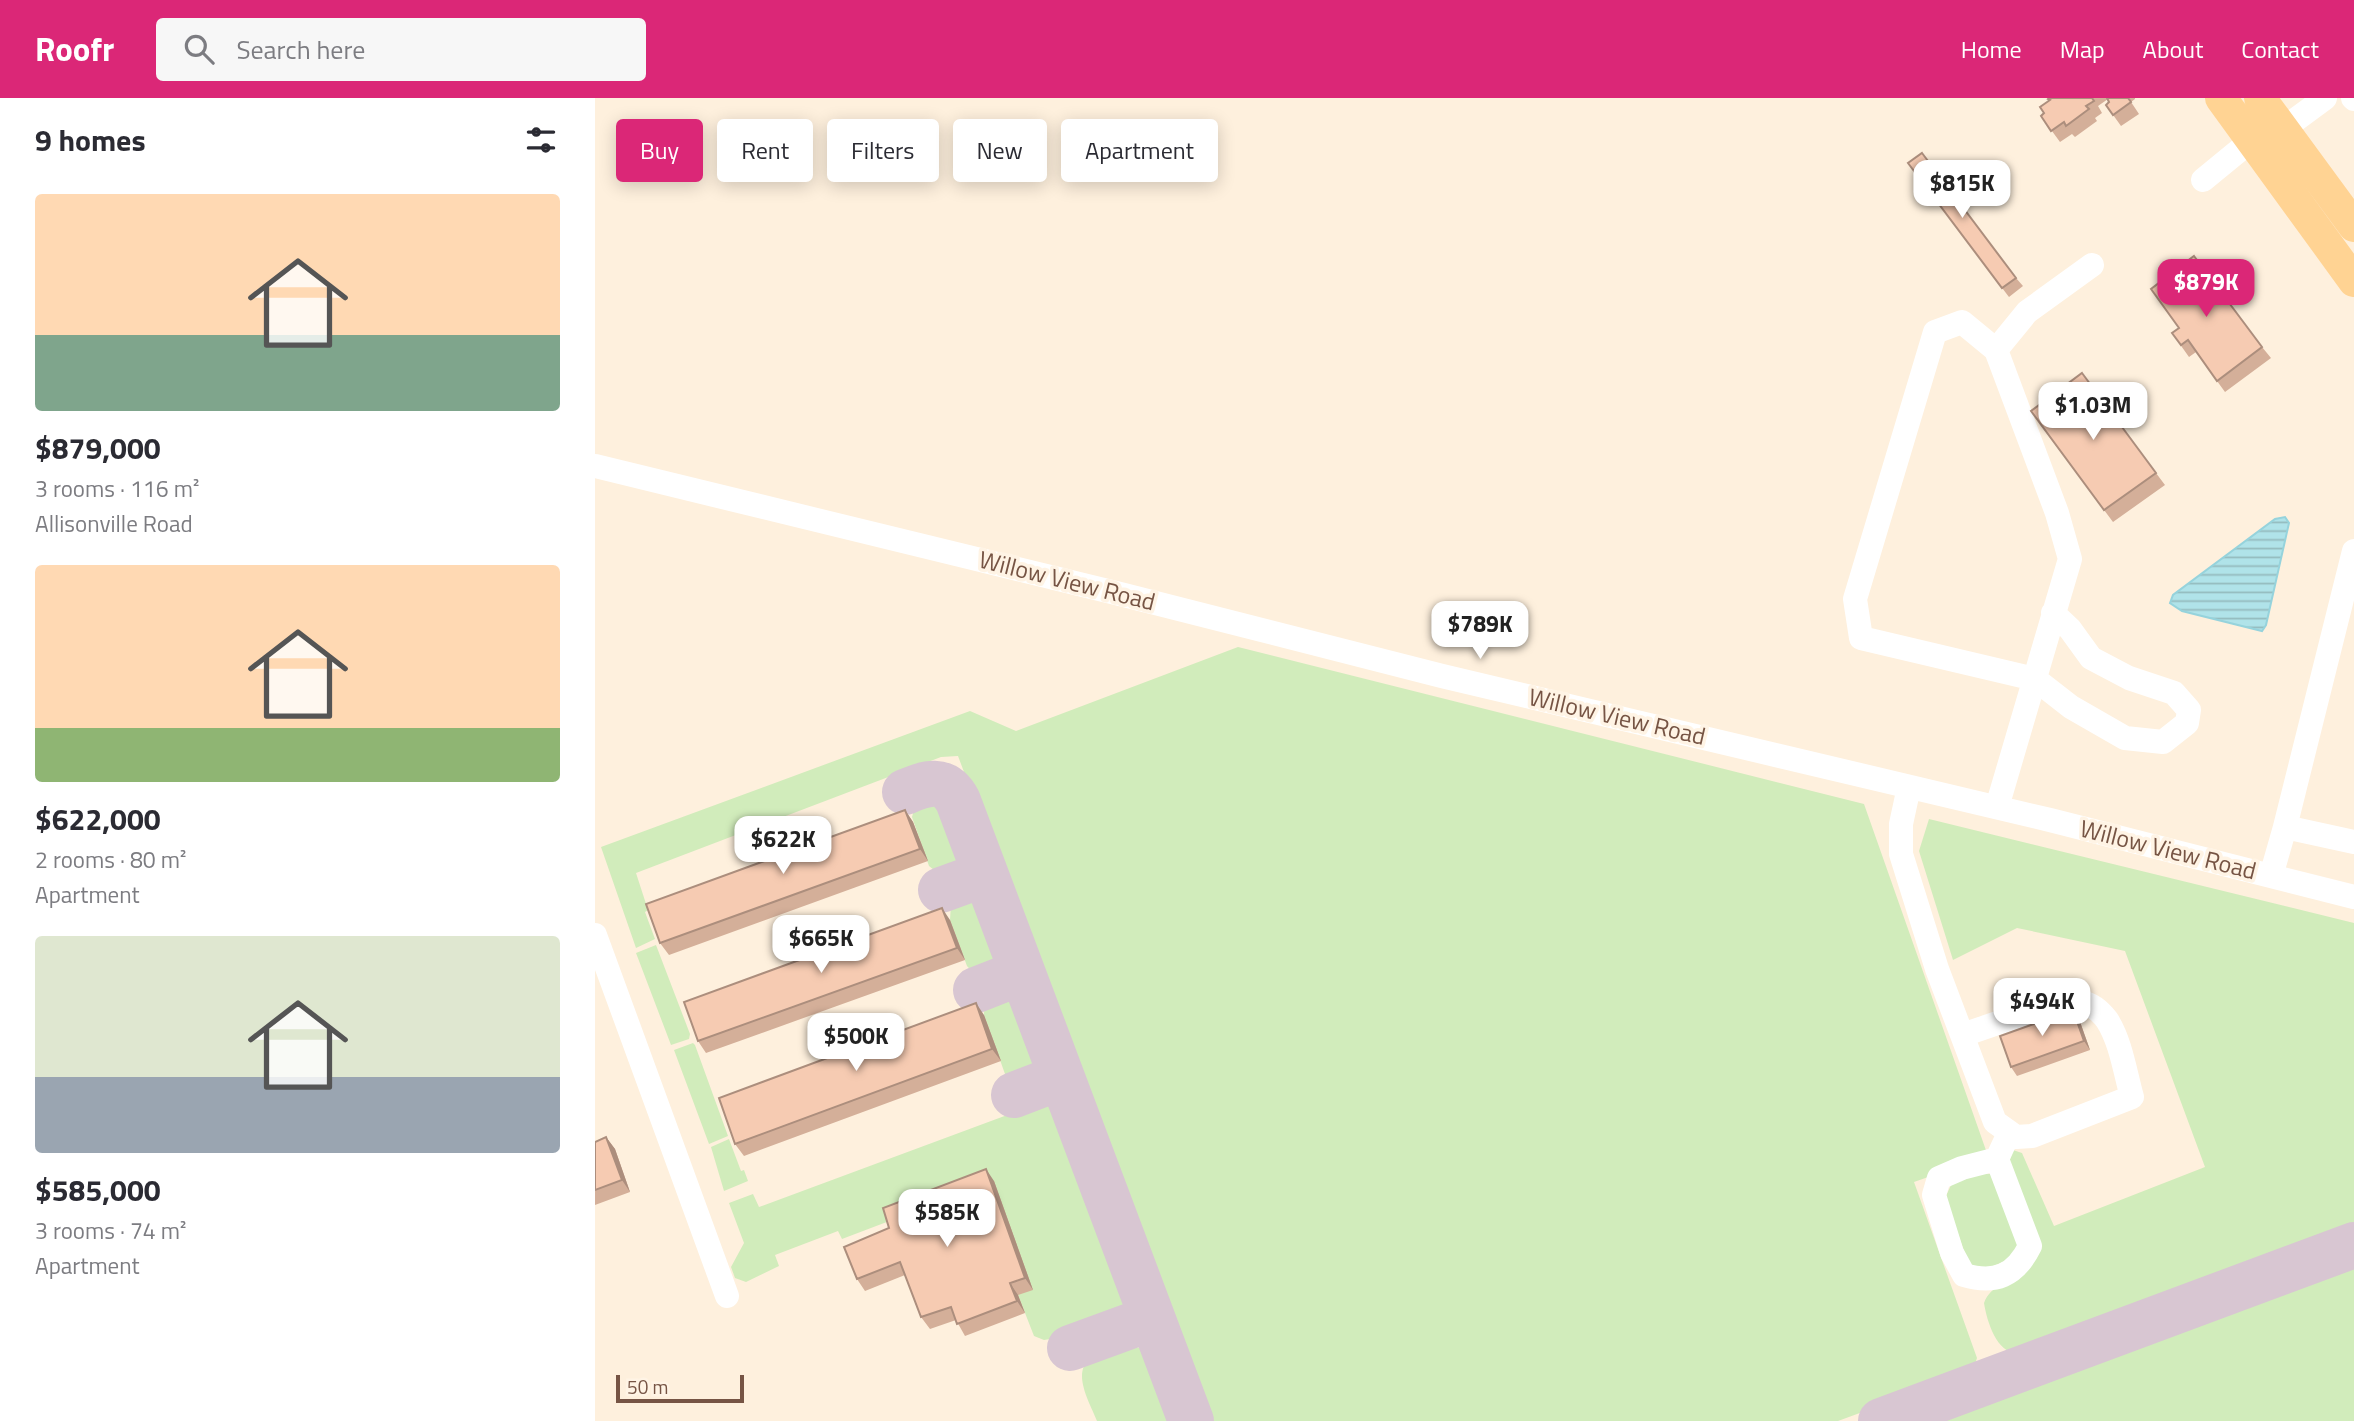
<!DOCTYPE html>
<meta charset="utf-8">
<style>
body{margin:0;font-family:"Titillium Web",sans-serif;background:#f7f7f7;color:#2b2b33;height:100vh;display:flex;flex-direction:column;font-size:26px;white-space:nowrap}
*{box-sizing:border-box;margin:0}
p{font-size:23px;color:#7c7c81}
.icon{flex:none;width:38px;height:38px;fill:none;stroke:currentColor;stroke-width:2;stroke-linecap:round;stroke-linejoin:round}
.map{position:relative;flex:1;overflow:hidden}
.sheet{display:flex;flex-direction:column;background:#fff;width:595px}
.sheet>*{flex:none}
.hud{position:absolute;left:21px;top:21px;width:665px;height:63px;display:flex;gap:14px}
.scale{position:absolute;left:21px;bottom:18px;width:128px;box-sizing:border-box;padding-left:7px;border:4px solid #765444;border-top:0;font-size:19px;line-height:24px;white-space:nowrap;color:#765444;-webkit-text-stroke:5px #fff4e5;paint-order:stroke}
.price{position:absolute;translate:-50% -60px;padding:0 16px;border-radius:14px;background:#fff;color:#222;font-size:23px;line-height:46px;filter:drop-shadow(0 2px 4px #0008)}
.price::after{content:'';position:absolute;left:50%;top:42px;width:21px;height:16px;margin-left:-10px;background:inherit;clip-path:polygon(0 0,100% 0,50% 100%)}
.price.active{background:#db2777;color:#fff}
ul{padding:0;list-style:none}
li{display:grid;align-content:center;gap:14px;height:371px;padding:0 35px}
li span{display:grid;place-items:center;height:217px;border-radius:7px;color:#555}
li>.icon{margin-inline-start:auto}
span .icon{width:126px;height:126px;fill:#fffc;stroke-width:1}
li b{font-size:30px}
h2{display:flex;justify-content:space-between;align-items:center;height:84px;padding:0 35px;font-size:30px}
.tag{padding:0 24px;border-radius:7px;background:#fff;box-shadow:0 4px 18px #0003;font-size:24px;line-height:63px}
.tag.active{background:#db2777;color:#fff}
header{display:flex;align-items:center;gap:42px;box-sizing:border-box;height:98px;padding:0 35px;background:#db2777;color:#fff}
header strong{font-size:33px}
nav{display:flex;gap:38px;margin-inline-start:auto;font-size:24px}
.search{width:490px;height:63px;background:#f7f7f7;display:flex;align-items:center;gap:18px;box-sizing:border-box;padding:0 24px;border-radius:7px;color:#7c7c81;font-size:26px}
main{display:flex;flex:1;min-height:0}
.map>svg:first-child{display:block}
</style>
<header>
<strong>Roofr</strong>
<div class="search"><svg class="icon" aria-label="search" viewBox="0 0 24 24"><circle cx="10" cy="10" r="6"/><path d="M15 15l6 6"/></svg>Search here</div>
<nav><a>Home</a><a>Map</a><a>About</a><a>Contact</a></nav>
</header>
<main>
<section class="sheet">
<h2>9 homes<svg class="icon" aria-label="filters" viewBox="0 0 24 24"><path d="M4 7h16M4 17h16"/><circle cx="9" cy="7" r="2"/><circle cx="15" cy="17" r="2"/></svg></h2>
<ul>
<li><span style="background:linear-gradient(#ffd9b3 65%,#7fa58c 0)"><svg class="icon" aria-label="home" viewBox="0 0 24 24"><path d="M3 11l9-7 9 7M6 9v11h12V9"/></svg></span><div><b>$879,000</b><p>3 rooms · 116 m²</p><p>Allisonville Road</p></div></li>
<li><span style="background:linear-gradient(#ffd9b3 75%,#8fb573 0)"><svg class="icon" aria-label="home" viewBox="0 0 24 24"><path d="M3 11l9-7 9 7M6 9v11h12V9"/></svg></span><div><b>$622,000</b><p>2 rooms · 80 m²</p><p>Apartment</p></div></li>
<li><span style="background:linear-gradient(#dfe7d0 65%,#9aa5b1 0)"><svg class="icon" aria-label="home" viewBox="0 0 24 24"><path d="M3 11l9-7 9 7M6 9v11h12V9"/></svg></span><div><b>$585,000</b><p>3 rooms · 74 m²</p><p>Apartment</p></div></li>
</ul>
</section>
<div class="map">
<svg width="1759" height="1323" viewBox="0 0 1759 1323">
<defs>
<pattern id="water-rules" width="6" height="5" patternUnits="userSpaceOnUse" patternTransform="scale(1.75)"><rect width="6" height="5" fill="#b0e3e9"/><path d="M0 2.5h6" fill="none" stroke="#94bbbe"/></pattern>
</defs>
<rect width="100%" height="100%" fill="#fef0dd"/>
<!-- green -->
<path fill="#d1ecbb" d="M 643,549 L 1269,706 L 1393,1058 L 1319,1084 L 1382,1260 L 1380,1266 L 1371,1276 L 1243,1323 L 613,1323 L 363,658 L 346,659 L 41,775 L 53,812 L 50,814 L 60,841 L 41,850 L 6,749 L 375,613 L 421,633 Z
M 334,702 L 348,709 L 366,757 L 363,769 L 344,776 L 334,768 L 317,719 L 320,708 Z
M 1334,721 L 1759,825 L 1759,1131 L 1427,1255 C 1403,1260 1392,1224 1389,1205 C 1396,1187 1414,1183 1430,1176 L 1413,1067 L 1418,1052 L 1427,1055 L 1459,1128 L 1610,1069 L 1530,853 L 1422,830 L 1358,862 L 1324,753 Z
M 374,800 L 383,803 C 388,816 406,852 401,863 C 399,869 392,870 387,872 C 380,875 377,874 372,868 L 355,822 L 356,806 Z
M 61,847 L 95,936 L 94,941 L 76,947 L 41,855 Z
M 406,899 L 416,899 L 422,905 L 442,959 L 440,972 C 430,977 421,980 410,976 L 389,917 C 389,905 397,903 406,899 Z
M 98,945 L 100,947 L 133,1038 L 114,1046 L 79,952 Z
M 450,1005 L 456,1007 L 462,1013 L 530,1197 L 527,1212 L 520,1217 L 455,1241 L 449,1242 L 439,1238 L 423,1197 L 297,1122 L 247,1141 L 243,1133 L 180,1157 L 184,1168 L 151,1184 L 140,1180 L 136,1169 L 149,1145 L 134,1105 L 158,1096 L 164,1109 L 442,1006 Z
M 134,1041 L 146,1073 L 149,1072 L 153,1083 L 129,1093 L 116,1049 Z
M 1382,1075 L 1396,1076 L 1426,1156 L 1385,1174 L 1373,1164 L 1354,1111 L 1351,1098 L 1356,1087 Z
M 1759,1164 L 1759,1323 L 1332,1323 Z
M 532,1248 L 546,1250 L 552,1255 L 577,1323 L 502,1323 C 496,1307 476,1275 495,1261 C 505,1254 521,1252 532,1248 Z"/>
<!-- water -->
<path fill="url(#water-rules)" stroke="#96d3dc" stroke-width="2" d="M 1690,419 L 1694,425 L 1671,527 L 1667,533 L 1587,513 L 1575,505 L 1578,497 L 1680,421 Z"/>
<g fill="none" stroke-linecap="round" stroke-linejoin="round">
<!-- taxiway -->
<path stroke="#d8c6d2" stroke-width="46" d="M 310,694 C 331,685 350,678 363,703 L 596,1323
M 346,792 L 390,776
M 381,892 L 427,874
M 419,997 L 466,979
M 475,1250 L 557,1220
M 1286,1323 L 1759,1147"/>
<!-- minor -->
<path stroke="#fff" stroke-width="24" d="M 1758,0 L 1759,1
M 1608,82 L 1647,50 L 1688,31 L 1730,0
M 1401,252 L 1432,214 L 1497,167
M 0,368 L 529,497 L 847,578 L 1455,722 L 1759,799
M 1314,689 L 1306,726 L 1306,756 L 1342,871 L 1400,1024 L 1421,1039 L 1437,1038 L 1537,999 C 1530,974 1526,944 1512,922 C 1506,914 1497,906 1486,904 C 1468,900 1390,930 1367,937
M 1402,709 L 1475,461 L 1462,415 L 1401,252 L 1367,224 L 1340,234 L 1260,501 L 1266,540 L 1440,581 L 1476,609 L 1530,640 L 1568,644 L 1592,625 L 1594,612 L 1579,595 L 1534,580 L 1496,560 L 1475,531 L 1458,515
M 1690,729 L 1759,453
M 1676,778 L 1690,729 L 1759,744
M 0,837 L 132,1198
M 1402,1061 L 1367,1070 L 1344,1080 L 1339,1097 L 1357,1155 L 1369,1177 C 1400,1186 1420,1178 1435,1148 L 1402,1061 L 1414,1035"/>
<!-- major -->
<path stroke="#ffd393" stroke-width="32" d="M 1626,0 L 1759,183
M 1665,0 L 1759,128"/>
</g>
<!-- wall -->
<path fill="#d4af99" d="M 1454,0 L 1540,0 L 1540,1 L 1536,4 L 1544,16 L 1526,28 L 1511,7 L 1514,4 L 1513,1 L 1503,8 L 1507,15 L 1500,20 L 1502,23 L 1480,39 L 1477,36 L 1465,44 L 1446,18 L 1449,15 L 1455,2 Z
M 1319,74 L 1421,180 L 1428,188 L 1414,199 Z
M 1577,235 L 1667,249 L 1676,260 L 1630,294 L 1601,254 L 1594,259 Z
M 1444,325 L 1561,375 L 1570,387 L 1518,424 Z
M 310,712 L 318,724 L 333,763 L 74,857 L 65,845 Z
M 355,822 L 370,862 L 111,955 L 103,943 Z
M 389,917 L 406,963 L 149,1058 L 140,1046 Z
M 1484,921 L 1495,952 L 1422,978 L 1416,969 Z
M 11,1039 L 20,1051 L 35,1094 L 0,1107 L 0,1044 Z
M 399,1083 L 438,1192 L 423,1197 L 430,1215 L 370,1238 L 361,1222 L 335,1231 L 326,1219 L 310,1177 L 270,1193 L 262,1181 Z"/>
<!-- shaded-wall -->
<path fill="#ac8e7d" d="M 310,712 L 318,724 L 333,763 L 325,751 Z
M 347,810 L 355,822 L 370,862 L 362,850 Z
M 381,905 L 389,917 L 406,963 L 397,951 Z
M 1478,912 L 1484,921 L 1495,952 L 1489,943 Z
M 11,1039 L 20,1051 L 35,1094 L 27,1082 Z
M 391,1071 L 399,1083 L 438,1192 L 430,1180 Z
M 415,1185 L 423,1197 L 430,1215 L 422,1203 Z"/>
<!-- building -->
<path fill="#f6cbb2" stroke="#ac8e7d" stroke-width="2" d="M 1454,0 L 1497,0 L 1499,3 L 1491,8 L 1494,11 L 1471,28 L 1469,24 L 1456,33 L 1446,18 L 1449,15 L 1445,9 L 1455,2 L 1453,1 Z
M 1512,0 L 1533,0 L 1536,4 L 1518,17 L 1511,7 L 1514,4 Z
M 1327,55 L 1421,180 L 1407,190 L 1313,65 Z
M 1599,158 L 1667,249 L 1622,283 L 1593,242 L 1586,247 L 1577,235 L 1584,230 L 1556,191 Z
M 1487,275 L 1561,375 L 1509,412 L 1436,313 Z
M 310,712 L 325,751 L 65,845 L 51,806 Z
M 347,810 L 362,850 L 103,943 L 89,904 Z
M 381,905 L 397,951 L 140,1046 L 124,1000 Z
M 1478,912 L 1489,943 L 1416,969 L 1405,938 Z
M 11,1039 L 27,1082 L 0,1092 L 0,1044 Z
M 391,1071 L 430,1180 L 415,1185 L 422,1203 L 362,1226 L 356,1209 L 326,1219 L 305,1164 L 262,1181 L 249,1149 L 294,1130 L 288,1110 Z"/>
<g text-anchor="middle" stroke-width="7" stroke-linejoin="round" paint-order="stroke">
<!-- street labels -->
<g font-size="24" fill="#765444" stroke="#fff4e5">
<text transform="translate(472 483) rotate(14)" y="8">Willow View Road</text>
<text transform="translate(1022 619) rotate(13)" y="8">Willow View Road</text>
<text transform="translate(1573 752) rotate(14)" y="8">Willow View Road</text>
</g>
</g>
</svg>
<div class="scale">50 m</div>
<b class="price" style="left:1367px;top:122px">$815K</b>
<b class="price active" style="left:1611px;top:221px">$879K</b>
<b class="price" style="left:1498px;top:344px">$1.03M</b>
<b class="price" style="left:885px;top:563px">$789K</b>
<b class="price" style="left:188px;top:778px">$622K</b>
<b class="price" style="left:226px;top:877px">$665K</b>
<b class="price" style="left:1447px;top:940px">$494K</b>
<b class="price" style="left:261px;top:975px">$500K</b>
<b class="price" style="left:352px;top:1151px">$585K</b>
<div class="hud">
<a class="tag active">Buy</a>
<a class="tag">Rent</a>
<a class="tag">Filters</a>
<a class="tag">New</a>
<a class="tag">Apartment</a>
</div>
</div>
</main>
